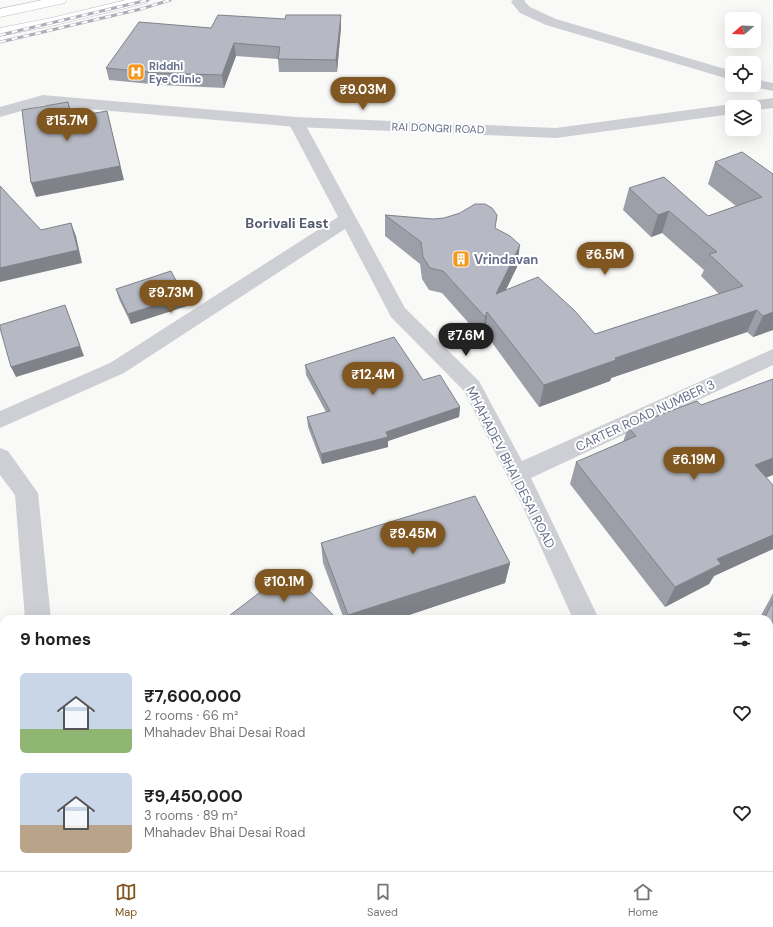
<!DOCTYPE html>
<meta charset="utf-8">
<style>
body{margin:0;font-family:"DM Sans",sans-serif;background:#f6f6f6;color:#222;height:100vh;display:flex;flex-direction:column;font-size:15px;white-space:nowrap}
*{box-sizing:border-box;margin:0}
p{font-size:13px;color:#767676}
.icon{flex:none;width:22px;height:22px;fill:none;stroke:currentColor;stroke-width:2;stroke-linecap:round;stroke-linejoin:round}
.map{position:relative;flex:1;overflow:hidden}
.sheet{position:absolute;left:0px;top:615px;width:773px;height:256px;display:flex;flex-direction:column;background:#fff;border-radius:12px 12px 0 0;box-shadow:0 4px 16px #0002}
.sheet>*{flex:none}
.needle{width:26px;rotate:251deg}
.fabs{position:absolute;left:725px;top:12px;display:grid;gap:8px}
.fabs a{display:grid;place-items:center;width:36px;height:36px;border-radius:6px;background:#fff;box-shadow:0 4px 16px #0002;font-size:20px}
.price{position:absolute;translate:-50% -34px;padding:0 9px;border-radius:14px;background:#805720;color:#fff;font-size:13px;line-height:26px;filter:drop-shadow(0 1px 2px #0008)}
.price::after{content:'';position:absolute;left:50%;top:24px;width:12px;height:9px;margin-left:-6px;background:inherit;clip-path:polygon(0 0,100% 0,50% 100%)}
.price.selected{background:#222;color:#fff}
ul{padding:0;list-style:none}
li{display:flex;align-items:center;gap:12px;height:100px;padding:0 20px}
li span{display:grid;place-items:center;flex:none;width:112px;height:80px;border-radius:6px;color:#555}
li>.icon{margin-inline-start:auto}
span .icon{width:48px;height:48px;fill:#fffc;stroke-width:1}
li b{font-size:17px}
h2{display:flex;justify-content:space-between;align-items:center;height:48px;padding:0 20px;font-size:17px}
.dock{display:flex;justify-content:space-around;align-items:center;height:56px;border-top:1px solid #e0e0e0;background:#fff;font-size:11px;color:#767676}
.dock a{display:grid;justify-items:center;gap:2px}
.dock .selected{color:#805720}
.map>svg:first-child{display:block}
</style>
<div class="map">
<svg width="773" height="871" viewBox="0 0 773 871">
<rect width="100%" height="100%" fill="#f9faf7"/>
<g fill="none" stroke-linecap="round" stroke-linejoin="round">
<!-- trunk casing -->
<g stroke="#bdbfc3" stroke-width="1">
<path id="trunk" d="M 42,0 L 66,0 L 65,3 L 0,17 L 0,9 Z
M 126,0 L 148,0 L 147,3 L 51,26 L 0,36 L 0,28 L 51,18 Z"/>
</g>
<!-- minor -->
<path fill="#cecfd4" fill-rule="evenodd" d="M 513,0 L 525,0 L 525,2 L 530,7 L 556,19 L 732,71 L 732,80 L 546,25 L 520,13 L 511,2 Z
M 754,79 L 773,83 L 773,91 L 749,86 L 748,85 L 754,85 Z
M 296,117 L 301,119 L 304,122 L 405,308 L 479,381 L 522,461 L 773,349 L 773,365 L 531,478 L 599,619 L 573,619 L 522,505 L 464,391 L 391,317 L 345,229 L 124,373 L 0,428 L 0,411 L 110,363 L 338,217 L 288,122 L 291,119 Z
M 0,448 L 8,451 L 38,493 L 51,619 L 25,619 L 15,495 L 0,475 Z
M 769,702 L 773,703 L 773,731 L 769,730 Z
M 0,751 L 4,752 L 4,800 L 0,798 Z
M 6,867 L 36,867 L 38,871 L 6,871 Z
M 308,867 L 340,867 L 339,871 L 306,871 Z"/>
<!-- tertiary -->
<path fill="#cecfd4" fill-rule="evenodd" d="M 43,95 L 296,117 L 556,128 L 732,104 L 737,106 L 744,102 L 773,98 L 773,108 L 754,110 L 754,107 L 732,107 L 732,114 L 556,138 L 296,127 L 43,105 L 0,117 L 0,107 Z"/>
<!-- trunk -->
<use href="#trunk" fill="#fff" fill-rule="evenodd"/>
<!-- rail casing -->
<g stroke="#adafb8" stroke-width="3">
<path id="rail" d="M 0,35 L 148,0
M 0,42 L 141,9 L 170,0"/>
</g>
<!-- rail -->
<use href="#rail" stroke="#fff" stroke-width="2" stroke-dasharray="6" stroke-linecap="butt"/>
</g>
<!-- wall -->
<path fill="#9d9fa8" d="M 341,27 L 337,72 L 279,72 L 278,59 L 236,56 L 224,88 L 161,85 L 109,80 L 106,68 L 211,28 Z
M 715,162 L 773,174 L 773,330 L 753,337 L 747,332 L 611,378 L 610,381 L 539,407 L 485,333 L 482,338 L 442,293 L 429,290 L 422,279 L 420,264 L 385,236 L 385,215 L 433,219 L 497,215 L 495,228 L 517,267 L 506,290 L 595,334 L 719,294 L 701,276 L 704,270 L 662,233 L 651,237 L 623,210 L 629,188 L 708,216 L 736,206 L 708,184 Z
M 116,289 L 187,306 L 131,324 L 119,299 Z
M 305,365 L 423,380 L 460,407 L 459,417 L 388,441 L 388,447 L 322,464 L 308,427 L 307,417 L 326,412 L 306,375 Z
M 628,427 L 766,478 L 773,485 L 773,549 L 714,576 L 709,584 L 665,607 L 570,484 L 576,462 L 623,442 Z
M 321,543 L 510,563 L 505,583 L 397,619 L 344,619 L 323,563 Z
M 773,593 L 773,649 L 769,647 L 769,619 L 759,619 L 771,597 Z"/>
<!-- shaded-wall -->
<path fill="#7f8288" d="M 341,15 L 341,27 L 337,72 L 336,60 Z
M 234,43 L 236,56 L 224,88 L 222,75 Z
M 68,102 L 72,116 L 75,130 L 71,117 Z
M 107,111 L 124,180 L 36,197 L 31,183 Z
M 669,211 L 662,233 L 651,237 L 658,215 Z
M 71,223 L 76,236 L 82,263 L 0,282 L 0,268 Z
M 520,245 L 517,267 L 493,315 L 496,294 Z
M 184,296 L 187,306 L 131,324 L 128,314 Z
M 65,305 L 84,356 L 16,377 L 11,367 Z
M 757,310 L 747,332 L 611,378 L 610,381 L 539,407 L 544,385 L 615,358 Z
M 487,312 L 485,333 L 482,338 L 485,317 Z
M 773,312 L 773,330 L 753,337 L 763,316 Z
M 460,407 L 459,417 L 388,441 L 388,447 L 322,464 L 321,454 L 386,432 Z
M 773,458 L 773,475 L 743,487 L 755,465 Z
M 773,535 L 773,549 L 714,576 L 709,584 L 665,607 L 675,587 L 717,559 Z
M 510,563 L 505,583 L 397,619 L 348,619 L 348,615 Z"/>
<!-- building -->
<path fill="#b6b9c3" stroke="#7f8288" d="M 218,15 L 285,19 L 286,15 L 341,15 L 336,60 L 278,59 L 280,47 L 234,43 L 222,75 L 158,73 L 106,68 L 139,22 L 211,28 Z
M 68,102 L 71,117 L 107,111 L 120,166 L 31,183 L 22,110 Z
M 742,152 L 773,174 L 773,312 L 763,316 L 757,310 L 615,358 L 616,360 L 544,385 L 487,312 L 485,317 L 443,271 L 430,268 L 423,257 L 421,242 L 385,215 L 433,219 L 444,218 L 460,213 L 475,204 L 485,204 L 492,208 L 497,215 L 495,228 L 510,236 L 520,245 L 496,294 L 538,277 L 574,310 L 595,334 L 743,286 L 709,254 L 717,252 L 669,211 L 658,215 L 629,188 L 664,177 L 708,216 L 762,197 L 715,162 Z
M 0,186 L 41,230 L 71,223 L 78,250 L 0,268 Z
M 171,271 L 184,296 L 128,314 L 116,289 Z
M 65,305 L 80,346 L 11,367 L 0,328 L 0,325 Z
M 394,337 L 423,380 L 440,375 L 460,407 L 386,432 L 388,437 L 321,454 L 307,417 L 330,411 L 305,365 Z
M 773,379 L 773,458 L 755,465 L 773,485 L 773,535 L 717,559 L 721,564 L 675,587 L 576,462 L 636,436 L 628,427 L 697,401 L 701,405 Z
M 475,496 L 510,563 L 348,615 L 321,543 Z
M 289,570 L 337,619 L 225,619 Z
M 773,601 L 773,622 L 769,619 L 765,617 Z
M 769,758 L 773,762 L 773,819 L 769,824 Z
M 385,867 L 440,867 L 443,871 L 380,871 Z
M 644,867 L 735,867 L 731,871 L 641,871 Z"/>
<!-- icons -->
<defs>
<g id="hospital-square" transform="scale(0.9)"><rect x="-9" y="-9" width="18" height="18" rx="4" fill="#f3981e" stroke="#fff"/><path d="M-5-5h3v3.5h4V-5h3V5h-3V1.5h-4V5h-3Z" fill="#fff"/></g>
<g id="building-square" transform="scale(0.9)"><rect x="-9" y="-9" width="18" height="18" rx="4" fill="#f3981e" stroke="#fff"/><path d="M-4-6H4V6H1V3H-1V6H-4ZM-2.5-4.3h1.7v1.8h-1.7ZM.8-4.3h1.7v1.8H.8ZM-2.5-1h1.7V.8h-1.7ZM.8-1h1.7V.8H.8Z" fill="#fff"/></g>
</defs>
<g fill-rule="evenodd">
<use href="#hospital-square" x="136" y="72"/>
<use href="#building-square" x="461" y="259"/>
</g>
<g text-anchor="middle" stroke-width="4" stroke-linejoin="round" paint-order="stroke">
<!-- far-poi labels -->
<g font-size="11" font-weight="bold" fill="#666e8b" stroke="#fff" text-anchor="start">
<text x="149" y="70">Riddhi<tspan x="149" dy="13">Eye Clinic</tspan></text>
</g>
<!-- far-street labels -->
<g font-size="11" fill="#666e8b" stroke="#fff">
<text transform="translate(438 128) rotate(2)" y="4">RAI DONGRI ROAD</text>
</g>
<!-- poi labels -->
<g font-size="13" font-weight="bold" fill="#666e8b" stroke="#fff" text-anchor="start">
<text x="474" y="264">Vrindavan</text>
</g>
<!-- street labels -->
<g font-size="13" fill="#666e8b" stroke="#fff">
<text transform="translate(645 415) rotate(-25)" y="5">CARTER ROAD NUMBER 3</text>
<text transform="translate(511 467) rotate(63)" y="5">MHAHADEV BHAI DESAI ROAD</text>
</g>
<!-- far-district labels -->
<g font-size="14" font-weight="bold" fill="#555a6f" stroke="#fff">
<text x="287" y="228">Borivali East</text>
</g>
</g>
</svg>
<div class="fabs">
<a><svg class="needle" viewBox="-14 -14 28 28"><path d="M0-13l5 13h-10z" fill="#e53935"/><path d="M0 13l5-13h-10z" fill="#767676"/></svg></a>
<a><svg class="icon" aria-label="locate" viewBox="0 0 24 24"><circle cx="12" cy="12" r="6"/><path d="M12 2v4M12 18v4M2 12h4M18 12h4"/></svg></a>
<a><svg class="icon" aria-label="layers" viewBox="0 0 24 24"><path d="M12 4l9 5-9 5-9-5zM3 14l9 5 9-5"/></svg></a>
</div>
<b class="price" style="left:363px;top:111px">₹9.03M</b>
<b class="price" style="left:67px;top:142px">₹15.7M</b>
<b class="price" style="left:605px;top:276px">₹6.5M</b>
<b class="price" style="left:171px;top:314px">₹9.73M</b>
<b class="price selected" style="left:466px;top:357px">₹7.6M</b>
<b class="price" style="left:373px;top:396px">₹12.4M</b>
<b class="price" style="left:694px;top:481px">₹6.19M</b>
<b class="price" style="left:413px;top:555px">₹9.45M</b>
<b class="price" style="left:284px;top:603px">₹10.1M</b>
<section class="sheet">
<h2>9 homes<svg class="icon" aria-label="filters" viewBox="0 0 24 24"><path d="M4 7h16M4 17h16"/><circle cx="9" cy="7" r="2"/><circle cx="15" cy="17" r="2"/></svg></h2>
<ul>
<li><span style="background:linear-gradient(#c9d6e8 70%,#8fb573 0)"><svg class="icon" aria-label="home" viewBox="0 0 24 24"><path d="M3 11l9-7 9 7M6 9v11h12V9"/></svg></span><div><b>₹7,600,000</b><p>2 rooms · 66 m²</p><p>Mhahadev Bhai Desai Road</p></div><svg class="icon" aria-label="heart" viewBox="0 0 24 24"><path d="M12 20l-8-8c-3-5 5-10 8-4 3-6 11-1 8 4z"/></svg></li>
<li><span style="background:linear-gradient(#c9d6e8 65%,#b9a48a 0)"><svg class="icon" aria-label="home" viewBox="0 0 24 24"><path d="M3 11l9-7 9 7M6 9v11h12V9"/></svg></span><div><b>₹9,450,000</b><p>3 rooms · 89 m²</p><p>Mhahadev Bhai Desai Road</p></div><svg class="icon" aria-label="heart" viewBox="0 0 24 24"><path d="M12 20l-8-8c-3-5 5-10 8-4 3-6 11-1 8 4z"/></svg></li>
</ul>
</section>
</div>
<nav class="dock">
<a class="selected"><svg class="icon" aria-label="map" viewBox="0 0 24 24"><path d="M3 6l6-2 6 2 6-2v14l-6 2-6-2-6 2zM9 4v14M15 6v14"/></svg>Map</a>
<a><svg class="icon" aria-label="saved" viewBox="0 0 24 24"><path d="M7 4h10v16l-5-4-5 4z"/></svg>Saved</a>
<a><svg class="icon" aria-label="home" viewBox="0 0 24 24"><path d="M3 11l9-7 9 7M6 9v11h12V9"/></svg>Home</a>
</nav>
